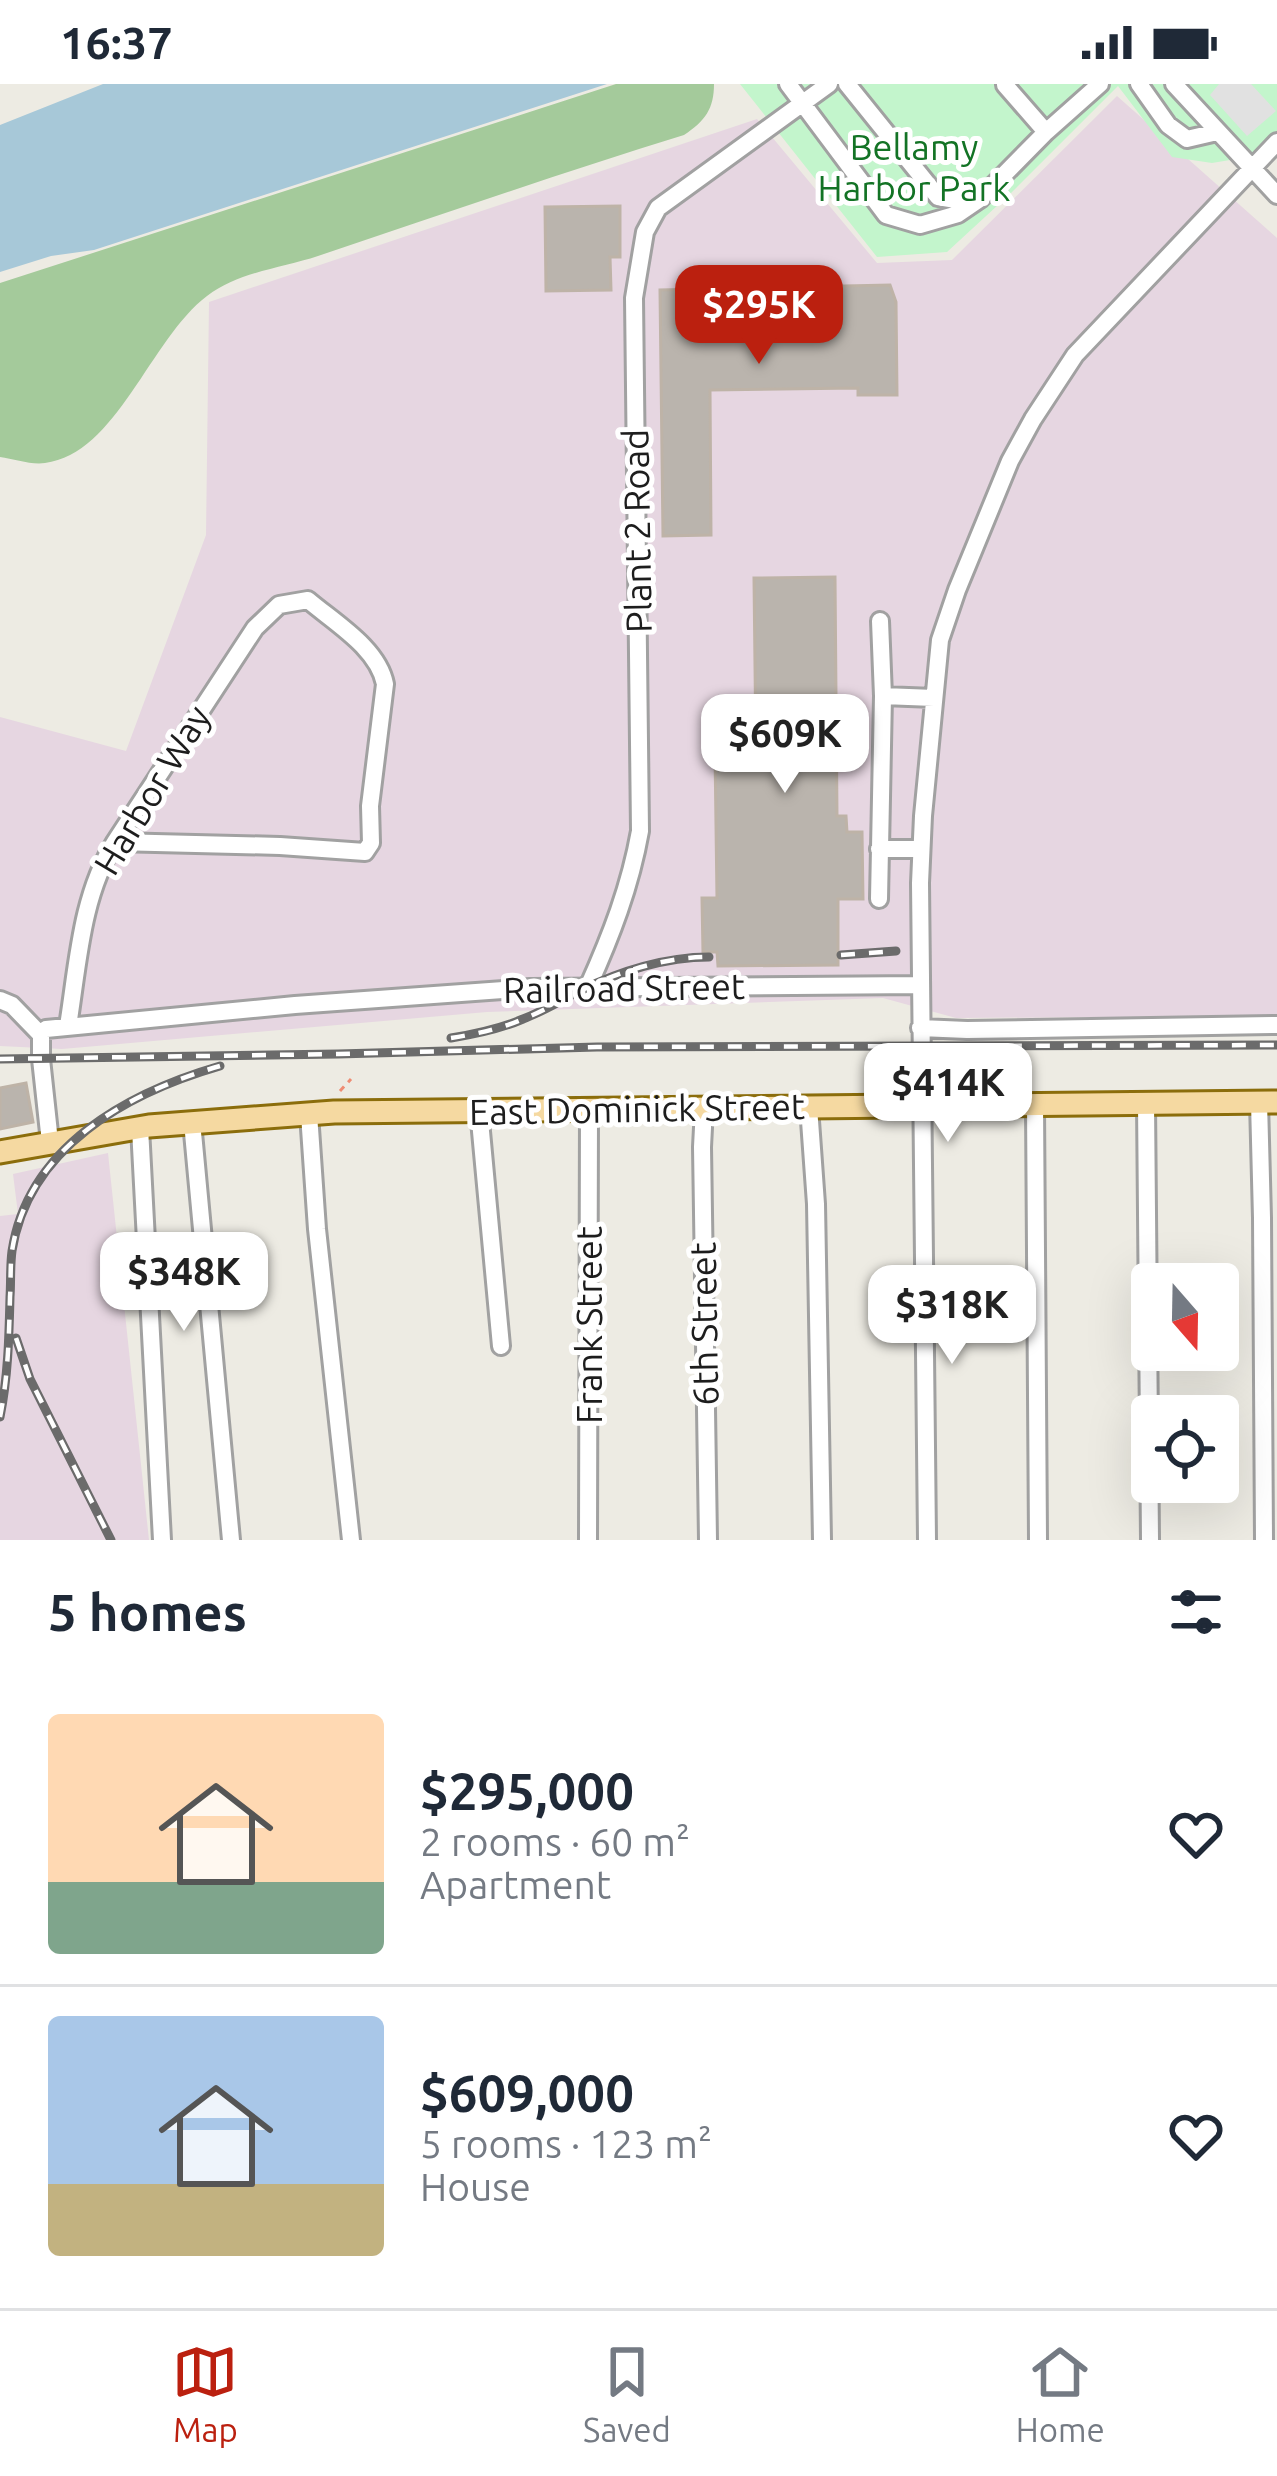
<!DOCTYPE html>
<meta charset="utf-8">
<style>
body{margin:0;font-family:Ubuntu,sans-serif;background:#f6f6f7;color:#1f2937;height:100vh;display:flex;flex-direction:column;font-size:45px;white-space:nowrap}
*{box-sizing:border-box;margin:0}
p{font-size:39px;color:#747a83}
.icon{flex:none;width:66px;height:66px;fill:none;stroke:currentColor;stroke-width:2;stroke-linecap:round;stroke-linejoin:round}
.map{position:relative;height:1456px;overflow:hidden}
.sheet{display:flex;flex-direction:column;background:#fff;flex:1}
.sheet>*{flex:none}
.needle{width:78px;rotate:160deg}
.fabs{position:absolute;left:1131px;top:1179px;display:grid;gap:24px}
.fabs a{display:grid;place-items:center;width:108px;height:108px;border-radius:12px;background:#fff;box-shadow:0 12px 48px #0002;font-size:60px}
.price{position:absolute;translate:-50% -102px;padding:0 27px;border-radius:24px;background:#fff;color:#222;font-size:39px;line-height:78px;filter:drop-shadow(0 3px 6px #0008)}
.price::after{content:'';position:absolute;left:50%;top:72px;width:36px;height:27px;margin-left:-18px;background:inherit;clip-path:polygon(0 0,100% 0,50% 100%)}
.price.selected{background:#bb200f;color:#fff}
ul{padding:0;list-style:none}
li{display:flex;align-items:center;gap:36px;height:300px;padding:0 48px}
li+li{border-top:3px solid #e0e1e3}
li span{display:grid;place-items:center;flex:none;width:336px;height:240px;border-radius:12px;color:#555}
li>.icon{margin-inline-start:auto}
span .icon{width:144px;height:144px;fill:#fffc;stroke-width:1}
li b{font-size:51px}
h2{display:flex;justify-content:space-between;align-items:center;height:144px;padding:0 48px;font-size:51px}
.status{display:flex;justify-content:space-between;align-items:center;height:84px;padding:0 60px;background:#fff;direction:ltr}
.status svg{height:33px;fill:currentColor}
.menu{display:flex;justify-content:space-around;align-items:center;height:168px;border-top:3px solid #e0e1e3;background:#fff;font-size:33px;color:#747a83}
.menu a{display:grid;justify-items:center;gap:6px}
.menu .selected{color:#bb200f}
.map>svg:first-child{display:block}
</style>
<div class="status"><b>16:37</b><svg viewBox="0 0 49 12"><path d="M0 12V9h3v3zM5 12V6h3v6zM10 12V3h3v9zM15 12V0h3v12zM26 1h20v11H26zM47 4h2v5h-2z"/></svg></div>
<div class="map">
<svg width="1277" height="1456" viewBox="0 0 1277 1456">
<rect width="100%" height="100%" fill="#edebe3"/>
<!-- industrial -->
<path fill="#e6d6e1" d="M 1117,12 L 1277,154 L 1277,932 L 956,934 L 883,914 L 487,928 L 62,965 L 0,962 L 0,633 L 126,667 L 206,451 L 209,218 L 757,35 L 877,179 L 952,176 Z
M 108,1069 L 149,1456 L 0,1456 L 0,1132 L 18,1130 L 13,1090 Z"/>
<!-- forest -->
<path fill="#a4ca9b" d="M 616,0 L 714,0 C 714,25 705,37 684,51 C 561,89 440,131 318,172 C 282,184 238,188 207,212 C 150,255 117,370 45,379 C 31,381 14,375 0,373 L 0,199 Z"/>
<!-- park -->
<path fill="#c3f5cc" d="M 740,0 L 1277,0 L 1277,50 L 1254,72 L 1212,79 L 1172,73 L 1118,2 L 1011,109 L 947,168 L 877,173 Z"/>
<!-- parking -->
<path fill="#e1e1e1" d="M 1219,0 L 1251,0 L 1276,27 L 1247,52 L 1210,11 Z"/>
<!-- water -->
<path fill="#a7c8d8" d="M 103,0 L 607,0 L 94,166 L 51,172 L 0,188 L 0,41 Z"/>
<!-- building -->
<path fill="#bab4ad" stroke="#beb3a7" stroke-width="3" d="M 620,122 L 620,173 L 610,173 L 611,206 L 546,207 L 545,123 Z
M 890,201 L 896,218 L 897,311 L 858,311 L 858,304 L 710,306 L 711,451 L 663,452 L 660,206 Z
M 835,493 L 837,732 L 846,732 L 847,748 L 862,748 L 863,815 L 838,815 L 838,881 L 718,882 L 717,868 L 703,868 L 702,814 L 717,814 L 715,667 L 756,667 L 754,494 Z
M 26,999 L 33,1038 L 0,1045 L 0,1004 Z"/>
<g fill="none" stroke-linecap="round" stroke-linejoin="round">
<!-- minor casing -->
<g stroke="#a1a1a1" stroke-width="22">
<path id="minor" d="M 788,0 L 886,131 L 920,141 L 958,130 L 980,115 L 1046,48 L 1100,0
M 847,0 L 938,113 L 974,119
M 1139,0 L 1168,41 L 1187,55 L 1217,48
M 1174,0 L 1277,111
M 1005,1 L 1046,48
M 883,612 L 934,614
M 879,765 L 921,765
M 879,815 L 883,612 L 880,537
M 588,903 C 611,852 630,803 640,747 L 634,214 L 645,148 L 658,124 L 829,0
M 0,916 L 12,921 L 41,951
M 68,942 C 78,880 81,812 115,758 L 255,544 L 279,521 L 308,516 C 335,539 378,564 385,600 L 370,722 L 371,759 L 365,768 L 280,762 L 115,758
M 920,944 L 967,946 L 1277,941
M 1259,1018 L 1262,1134 L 1264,1456
M 1146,1019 L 1150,1456
M 1035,1021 L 1038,1456
M 809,1023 L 816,1120 L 822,1456
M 704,1024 L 702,1063 L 708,1456
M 479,1026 L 501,1262
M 309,1030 L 317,1145 L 351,1456
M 192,1038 L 231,1456
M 140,1044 L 162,1456
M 50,1058 L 41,975 L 41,948 L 46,945 L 295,921 L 530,904 L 921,901
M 588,1456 L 589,1025
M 927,1456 L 920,799 L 923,732 L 940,556 L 957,506 L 1010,377 L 1033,335 L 1075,271 L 1277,58"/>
</g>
<!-- major casing -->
<g stroke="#8b6d0b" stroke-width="27">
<path id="major" d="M 0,1068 L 149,1042 L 334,1028 L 1277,1018"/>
</g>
<!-- path -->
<path stroke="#ef8c73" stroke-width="3" stroke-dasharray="6 6" stroke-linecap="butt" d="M 882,1000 L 892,987
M 340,1007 L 351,995"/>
<!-- minor -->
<use href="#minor" stroke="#fff" stroke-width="16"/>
<!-- major -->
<use href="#major" stroke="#f5d9a1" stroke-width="21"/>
<!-- rail casing -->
<g stroke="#6b6b6b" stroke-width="9">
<path id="rail" d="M 841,871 L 896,867
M 451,954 C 476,950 500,945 523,935 C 544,927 563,915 582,906 C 620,887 666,873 709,873
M 0,975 L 338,970 L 597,963 L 1277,961
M 16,1254 L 30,1295 L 111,1456
M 0,1333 C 8,1293 9,1254 10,1213 C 11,1198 10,1182 12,1167 C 28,1063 127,1009 220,982"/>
</g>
<!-- rail -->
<use href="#rail" stroke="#fff" stroke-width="4.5" stroke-dasharray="14" stroke-linecap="butt"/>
</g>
<g text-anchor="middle" stroke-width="10" stroke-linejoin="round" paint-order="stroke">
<!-- park labels -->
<g font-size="36" fill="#137325" stroke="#fff">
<text x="914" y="76">Bellamy<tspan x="914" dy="41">Harbor Park</tspan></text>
</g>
<!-- street labels -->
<g font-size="36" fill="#1d1d1d" stroke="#fff">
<text transform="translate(637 447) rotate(-91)" y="13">Plant 2 Road</text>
<text transform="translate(152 706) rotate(-59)" y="13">Harbor Way</text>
<text transform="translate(624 904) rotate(-1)" y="13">Railroad Street</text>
<text transform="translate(637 1025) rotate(-1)" y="13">East Dominick Street</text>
<text transform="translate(704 1240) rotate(-91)" y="13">6th Street</text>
<text transform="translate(589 1241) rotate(-90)" y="13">Frank Street</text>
</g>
</g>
</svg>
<div class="fabs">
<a><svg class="needle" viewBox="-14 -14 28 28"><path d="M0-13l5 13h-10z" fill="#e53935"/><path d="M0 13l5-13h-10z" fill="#747a83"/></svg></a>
<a><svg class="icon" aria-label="locate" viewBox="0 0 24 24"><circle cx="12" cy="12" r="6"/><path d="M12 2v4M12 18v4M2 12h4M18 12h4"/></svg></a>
</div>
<b class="price selected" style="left:759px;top:283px">$295K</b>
<b class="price" style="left:785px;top:712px">$609K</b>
<b class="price" style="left:948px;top:1061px">$414K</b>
<b class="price" style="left:184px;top:1250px">$348K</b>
<b class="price" style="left:952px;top:1283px">$318K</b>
</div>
<section class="sheet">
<h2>5 homes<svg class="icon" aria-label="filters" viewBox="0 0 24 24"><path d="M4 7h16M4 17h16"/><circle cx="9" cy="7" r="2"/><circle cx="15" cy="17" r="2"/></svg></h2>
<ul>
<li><span style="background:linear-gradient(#ffd9b3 70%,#7fa58c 0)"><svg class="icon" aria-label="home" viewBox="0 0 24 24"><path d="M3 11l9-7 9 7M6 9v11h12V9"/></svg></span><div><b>$295,000</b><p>2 rooms · 60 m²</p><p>Apartment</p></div><svg class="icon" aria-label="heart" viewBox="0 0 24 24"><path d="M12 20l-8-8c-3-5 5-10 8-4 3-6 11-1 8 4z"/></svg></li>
<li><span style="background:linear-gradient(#a9c7e8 70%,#c2b280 0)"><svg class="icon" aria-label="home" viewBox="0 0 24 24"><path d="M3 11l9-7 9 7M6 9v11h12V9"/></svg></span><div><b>$609,000</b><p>5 rooms · 123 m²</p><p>House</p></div><svg class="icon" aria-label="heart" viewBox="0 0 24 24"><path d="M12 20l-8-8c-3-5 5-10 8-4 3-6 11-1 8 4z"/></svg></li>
</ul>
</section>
<nav class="menu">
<a class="selected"><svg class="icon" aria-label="map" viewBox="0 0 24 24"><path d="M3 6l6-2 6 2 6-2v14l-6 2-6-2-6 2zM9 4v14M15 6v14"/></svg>Map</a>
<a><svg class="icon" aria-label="saved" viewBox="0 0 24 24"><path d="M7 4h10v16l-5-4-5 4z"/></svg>Saved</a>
<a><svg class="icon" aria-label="home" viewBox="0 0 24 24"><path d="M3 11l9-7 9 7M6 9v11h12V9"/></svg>Home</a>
</nav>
